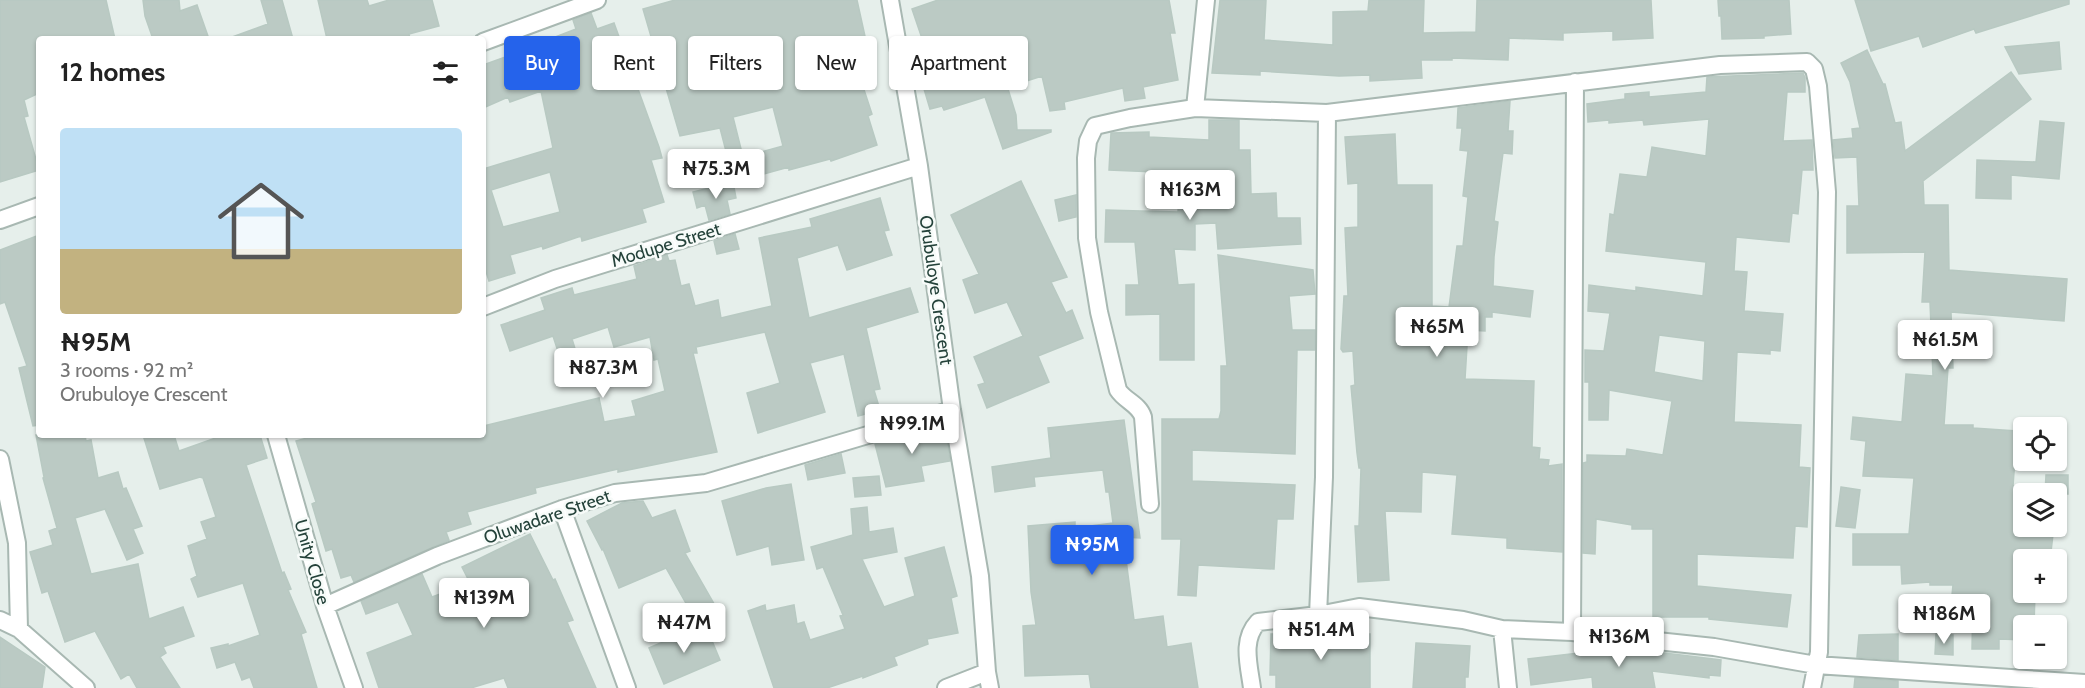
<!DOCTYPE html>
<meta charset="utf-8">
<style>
body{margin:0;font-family:Cabin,sans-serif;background:#f6f6f6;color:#222;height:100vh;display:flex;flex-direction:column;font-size:22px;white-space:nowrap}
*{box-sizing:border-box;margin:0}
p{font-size:20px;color:#767676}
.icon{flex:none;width:33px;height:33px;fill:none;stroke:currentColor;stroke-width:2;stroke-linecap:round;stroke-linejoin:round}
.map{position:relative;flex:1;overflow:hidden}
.drawer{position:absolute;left:36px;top:36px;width:450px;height:402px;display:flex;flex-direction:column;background:#fff;border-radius:6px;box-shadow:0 2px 4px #0004}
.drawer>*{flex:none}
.banner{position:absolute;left:504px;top:36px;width:570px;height:54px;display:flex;gap:12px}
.controls{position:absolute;left:2013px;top:417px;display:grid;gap:12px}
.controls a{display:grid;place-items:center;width:54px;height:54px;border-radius:6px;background:#fff;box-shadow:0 2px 4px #0004;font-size:30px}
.price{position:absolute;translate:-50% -51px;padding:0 14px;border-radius:6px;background:#fff;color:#222;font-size:20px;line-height:39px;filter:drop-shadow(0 2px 3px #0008)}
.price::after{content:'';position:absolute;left:50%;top:36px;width:18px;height:14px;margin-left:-9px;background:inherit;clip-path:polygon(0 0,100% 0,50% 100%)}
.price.on{background:#2563eb;color:#fff}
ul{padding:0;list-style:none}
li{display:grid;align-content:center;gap:12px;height:318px;padding:0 24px}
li+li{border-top:2px solid #e0e0e0}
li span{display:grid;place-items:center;height:186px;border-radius:6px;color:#555}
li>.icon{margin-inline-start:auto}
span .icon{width:108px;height:108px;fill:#fffc;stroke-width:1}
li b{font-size:26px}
h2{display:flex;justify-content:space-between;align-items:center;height:72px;padding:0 24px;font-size:26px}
.pill{padding:0 21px;border-radius:6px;background:#fff;box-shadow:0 2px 4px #0004;font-size:21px;line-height:54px}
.pill.on{background:#2563eb;color:#fff}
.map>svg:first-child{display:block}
</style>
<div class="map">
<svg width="2085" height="688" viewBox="0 0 2085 688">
<rect width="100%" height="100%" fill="#e6efeb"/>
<!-- building -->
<path fill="#bbcac4" stroke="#b8c9c2" stroke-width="1.5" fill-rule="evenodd" d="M 0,0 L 106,0 L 115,39 L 39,39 L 39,93 L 24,100 L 28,116 L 24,117 L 39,170 L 0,182 Z
M 143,0 L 179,0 L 180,11 L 197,5 L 209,39 L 153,39 L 145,16 Z
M 261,0 L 282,0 L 293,39 L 232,39 L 232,37 L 268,24 Z
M 318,0 L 367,0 L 369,6 L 389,0 L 432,0 L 439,26 L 409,34 L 410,39 L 327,39 Z
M 675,0 L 857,0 L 868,50 L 852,53 L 872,114 L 868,116 L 877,145 L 831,161 L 830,159 L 789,170 L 789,167 L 757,176 L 758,179 L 735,186 L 720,128 L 680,136 L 643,9 ZM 773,107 L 783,146 L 743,157 L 733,117 Z
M 938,0 L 1169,0 L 1175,33 L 1170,33 L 1178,80 L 1143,87 L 1145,98 L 1125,101 L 1123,88 L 1064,102 L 1065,109 L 1050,111 L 1042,76 L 1011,86 L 1012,88 L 1008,89 L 1016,115 L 1017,130 L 1051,130 L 1051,132 L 1003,149 L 985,97 L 944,110 L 942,106 L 930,109 L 919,72 L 931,69 L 931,65 L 912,9 Z
M 1220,0 L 1266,0 L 1264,40 L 1333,45 L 1333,12 L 1368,11 L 1369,0 L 1424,0 L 1423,33 L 1476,32 L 1477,0 L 1651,0 L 1653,38 L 1613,40 L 1613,31 L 1563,33 L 1563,40 L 1509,38 L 1508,60 L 1452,58 L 1452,60 L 1421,60 L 1422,78 L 1370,81 L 1370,75 L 1339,76 L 1260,71 L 1260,75 L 1212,73 Z
M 1718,0 L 1789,0 L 1791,34 L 1764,36 L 1764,38 L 1722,39 L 1721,16 L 1719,16 Z
M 1855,0 L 2069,0 L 2069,4 L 1976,33 L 1974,29 L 1923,47 L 1919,36 L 1871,51 Z
M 591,13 L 597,29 L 614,23 L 659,147 L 662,158 L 651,160 L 664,202 L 642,209 L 646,222 L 582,241 L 581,236 L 543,249 L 542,246 L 510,255 L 515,273 L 489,281 L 483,262 L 483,169 L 553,148 L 541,91 L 510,102 L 508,97 L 483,108 L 483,65 L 550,41 L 550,39 L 576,29 L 573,20 ZM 550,172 L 560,212 L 503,227 L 491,190 Z
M 2059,42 L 2061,69 L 2019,74 L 2005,47 Z
M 1867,50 L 1883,84 L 1885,84 L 1895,123 L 1901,122 L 1905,151 L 2011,72 L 2031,99 L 1923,181 L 1924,205 L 1948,205 L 1949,270 L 2067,279 L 2064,321 L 1951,312 L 1953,368 L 1948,368 L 1944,425 L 1973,425 L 1973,428 L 2017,431 L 2013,486 L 2024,486 L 2024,526 L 2054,526 L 2050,560 L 2024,560 L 2024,592 L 2035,592 L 2034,626 L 2024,626 L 2024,640 L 1999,639 L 1999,649 L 1972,649 L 1973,595 L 1952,595 L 1953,585 L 1930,585 L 1930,582 L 1902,584 L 1901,565 L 1853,565 L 1853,534 L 1909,534 L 1914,478 L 1863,476 L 1866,441 L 1851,439 L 1853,417 L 1902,422 L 1906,374 L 1933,376 L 1930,302 L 1922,302 L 1925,252 L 1847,253 L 1847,206 L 1859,206 L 1857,157 L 1835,158 L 1833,140 L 1853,138 L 1852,129 L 1860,128 L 1850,82 L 1841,63 Z
M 1803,73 L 1805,78 L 1805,92 L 1787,92 L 1783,141 L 1812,140 L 1813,170 L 1802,170 L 1798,214 L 1792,213 L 1789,242 L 1736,237 L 1734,271 L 1747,272 L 1744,311 L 1783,314 L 1780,351 L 1770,350 L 1770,354 L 1737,352 L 1734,422 L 1801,425 L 1799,467 L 1810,468 L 1807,527 L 1795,526 L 1793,558 L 1697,554 L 1697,586 L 1791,595 L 1787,627 L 1709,619 L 1709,617 L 1653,617 L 1653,529 L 1632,529 L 1632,525 L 1596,519 L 1595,554 L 1583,553 L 1583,463 L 1587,462 L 1587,455 L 1626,456 L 1627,449 L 1663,455 L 1672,401 L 1609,390 L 1608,420 L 1589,420 L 1589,382 L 1585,382 L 1585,350 L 1604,351 L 1610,313 L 1588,311 L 1589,285 L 1636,291 L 1636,287 L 1703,296 L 1706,262 L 1606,251 L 1610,214 L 1614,215 L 1620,174 L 1647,177 L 1652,147 L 1706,156 L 1709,119 L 1644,125 L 1643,120 L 1609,123 L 1609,120 L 1588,122 L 1587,104 L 1625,99 L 1625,94 L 1649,92 L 1649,97 L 1706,92 L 1707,77 ZM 1659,335 L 1705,341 L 1703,381 L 1654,372 Z
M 1510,101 L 1508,131 L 1513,131 L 1512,154 L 1503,153 L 1494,221 L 1498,222 L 1494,257 L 1493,286 L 1533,291 L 1530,317 L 1492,312 L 1492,317 L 1485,317 L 1485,331 L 1468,330 L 1465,379 L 1534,381 L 1532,447 L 1540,448 L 1539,459 L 1549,460 L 1548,466 L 1562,464 L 1562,552 L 1507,548 L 1507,538 L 1452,534 L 1457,475 L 1422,472 L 1421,512 L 1385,511 L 1389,580 L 1358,582 L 1355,526 L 1359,526 L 1361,468 L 1359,468 L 1357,453 L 1351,386 L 1355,385 L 1353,351 L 1343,352 L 1341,349 L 1344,296 L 1348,296 L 1345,228 L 1358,227 L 1358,183 L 1348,184 L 1345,137 L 1395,134 L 1397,185 L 1432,185 L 1432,306 L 1449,307 L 1457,246 L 1463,246 L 1468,197 L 1463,196 L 1468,151 L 1460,150 L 1462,128 L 1457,128 L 1458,108 Z
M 1209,120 L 1239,120 L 1239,150 L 1250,150 L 1251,194 L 1276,193 L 1277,218 L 1300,218 L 1301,244 L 1218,249 L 1216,223 L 1195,224 L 1195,250 L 1174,249 L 1178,285 L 1194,284 L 1194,360 L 1160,360 L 1160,314 L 1126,315 L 1126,285 L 1139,285 L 1135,242 L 1105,242 L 1106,210 L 1178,212 L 1180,173 L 1109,170 L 1111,133 L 1149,132 L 1149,137 L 1209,140 Z
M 2040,121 L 2064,123 L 2059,179 L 2011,175 L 2011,199 L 1976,198 L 1977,160 L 2036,162 Z
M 1021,181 L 1067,277 L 1051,282 L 1066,313 L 1072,310 L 1083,338 L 1038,356 L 1049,382 L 987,408 L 978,385 L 985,383 L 974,357 L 1023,336 L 1007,302 L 975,313 L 963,280 L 979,274 L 951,215 Z
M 733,182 L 736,198 L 727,200 L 730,214 L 709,220 L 705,205 L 697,208 L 693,192 Z
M 1076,195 L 1076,217 L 1059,221 L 1055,200 Z
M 880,198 L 889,230 L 884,231 L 892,255 L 847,270 L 838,245 L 797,258 L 809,318 L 910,288 L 918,312 L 866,328 L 880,389 L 874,390 L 880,410 L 858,416 L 844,354 L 810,363 L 825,412 L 758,433 L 747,393 L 780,383 L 765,332 L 696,347 L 697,353 L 693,353 L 717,452 L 618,472 L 618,469 L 535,488 L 536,493 L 467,512 L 471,524 L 446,532 L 449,540 L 354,582 L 351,575 L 341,578 L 332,549 L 326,551 L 312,504 L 316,502 L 296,441 L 318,435 L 483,435 L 483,426 L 599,398 L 604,422 L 636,416 L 632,401 L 665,391 L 658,359 L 654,360 L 650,337 L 614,347 L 608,327 L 572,339 L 582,371 L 566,376 L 553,336 L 510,351 L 501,325 L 545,310 L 541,298 L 572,288 L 574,295 L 637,279 L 634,266 L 667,255 L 669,261 L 675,260 L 681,286 L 689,284 L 695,306 L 718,300 L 721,318 L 772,306 L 759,238 L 812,227 L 810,219 Z
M 735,234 L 739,249 L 717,254 L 714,241 Z
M 39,235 L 39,425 L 33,426 L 19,368 L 27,366 L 5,302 L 0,304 L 0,250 Z
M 1218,255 L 1313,270 L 1315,294 L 1289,296 L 1292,330 L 1315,330 L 1315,350 L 1297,350 L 1295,454 L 1192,450 L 1192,481 L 1295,485 L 1293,519 L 1277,519 L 1274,569 L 1198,565 L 1196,596 L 1178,595 L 1181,539 L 1162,539 L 1162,419 L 1219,419 L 1221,411 L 1221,366 L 1227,366 Z
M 1124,420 L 1140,538 L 1123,537 L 1134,620 L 1163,616 L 1167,647 L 1191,643 L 1198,688 L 1091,688 L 1089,674 L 1025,676 L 1023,626 L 1036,625 L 1031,592 L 1028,526 L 1075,522 L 1075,528 L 1113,523 L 1109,492 L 1106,492 L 1103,470 L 1034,477 L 1035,486 L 995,492 L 992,467 L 1051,458 L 1048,428 Z
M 944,423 L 950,461 L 921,466 L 924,481 L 886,487 L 875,444 Z
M 36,435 L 85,435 L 86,441 L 91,440 L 98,478 L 118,472 L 123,489 L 126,488 L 142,526 L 133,529 L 143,553 L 127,560 L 105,509 L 75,518 L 91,574 L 138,564 L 149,619 L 183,607 L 194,636 L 163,647 L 166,653 L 160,657 L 180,688 L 137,688 L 129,674 L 121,679 L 95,631 L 65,642 L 48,591 L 42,593 L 30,552 L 53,545 L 49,531 L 57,528 L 43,478 L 44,477 Z
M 143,435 L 174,435 L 179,451 L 224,435 L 260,435 L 267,458 L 246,465 L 282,573 L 284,572 L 291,589 L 288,590 L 306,632 L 301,634 L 317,688 L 254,688 L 250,677 L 242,680 L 235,662 L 217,668 L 211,648 L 228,644 L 228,646 L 260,635 L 243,583 L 198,597 L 191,579 L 197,576 L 188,546 L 207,539 L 201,522 L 216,517 L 203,478 L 200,477 L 160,489 Z
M 841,454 L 845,473 L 808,480 L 805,465 Z
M 2046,475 L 2068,475 L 2068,494 L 2045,494 Z
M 879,476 L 881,495 L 855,497 L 853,478 Z
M 791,484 L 804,560 L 772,565 L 769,546 L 737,555 L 722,501 L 766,488 Z
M 1841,487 L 1860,490 L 1855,528 L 1836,526 Z
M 643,501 L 652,518 L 675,510 L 690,551 L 685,553 L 717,609 L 696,621 L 666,568 L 619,588 L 603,549 L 602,550 L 587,521 L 622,503 Z
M 867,507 L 869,532 L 893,528 L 897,552 L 862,559 L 884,607 L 915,596 L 905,558 L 944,547 L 957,596 L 951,598 L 958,633 L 927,639 L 928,644 L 894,657 L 897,665 L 863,678 L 863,676 L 827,688 L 774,688 L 748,611 L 765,605 L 766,611 L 794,605 L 797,624 L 804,622 L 810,640 L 845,629 L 840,616 L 843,615 L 823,567 L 817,569 L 811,547 L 853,535 L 851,509 Z
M 530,534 L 553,580 L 555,579 L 573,620 L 567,622 L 596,688 L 508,688 L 504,678 L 471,688 L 379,688 L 367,653 L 413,635 L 398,602 L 366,614 L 361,601 L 422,574 L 432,597 L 470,583 L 462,567 Z
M 705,624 L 720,660 L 664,684 L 649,648 Z
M 1271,634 L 1370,634 L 1370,688 L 1276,688 L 1276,675 L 1270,675 Z
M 1898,634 L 1898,660 L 1857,657 L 1859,635 Z
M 1936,634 L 1953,635 L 1953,655 L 1935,654 Z
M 0,637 L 45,667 L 42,688 L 0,688 Z
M 1416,643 L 1470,646 L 1468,677 L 1465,677 L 1465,688 L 1413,688 Z
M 1614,649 L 1632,649 L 1721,660 L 1720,676 L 1709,675 L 1709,678 L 1652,671 L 1655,688 L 1593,688 L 1592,677 L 1531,685 L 1528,659 Z
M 1855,678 L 1898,681 L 1898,688 L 1854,688 Z"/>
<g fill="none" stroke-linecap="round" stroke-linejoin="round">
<!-- street casing -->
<g stroke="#a8b8b2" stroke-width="20">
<path id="street" d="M 890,0 L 919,166 L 952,410 L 980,576 L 987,672 L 990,688
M 483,42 L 597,0
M 1195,108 L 1206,0
M 0,220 L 39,206
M 483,307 L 555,279 L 919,166
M 276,435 L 325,606 L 354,688
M 0,459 L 17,543 L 19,629
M 1150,504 L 1143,417 C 1139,404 1125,401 1118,390 L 1099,312 L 1087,238 L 1086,158 L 1088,141 L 1095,126 L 1130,118 L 1195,108 L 1327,113 L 1720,65 L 1807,62 L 1814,69 L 1818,86 L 1827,192 L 1819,652 L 1812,688
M 562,509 L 627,688
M 325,606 L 437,556 L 562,509 L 615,493 L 706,483 L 952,410
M 1318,615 L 1324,477 L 1327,113
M 0,620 L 19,629 L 86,688
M 1502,629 L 1508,688
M 1572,632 L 1575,82
M 946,688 L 987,672
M 1252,688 C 1249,665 1241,640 1258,622 L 1318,615 L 1359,607 L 1463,620 L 1502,629 L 1572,632 L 1714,647 L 1816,665 L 2085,683"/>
</g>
<!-- street -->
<use href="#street" stroke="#fff" stroke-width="16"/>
</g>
<g text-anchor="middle" stroke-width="5" stroke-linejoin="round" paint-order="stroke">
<!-- street labels -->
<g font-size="18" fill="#24423a" stroke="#f7fbf9">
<text transform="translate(666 245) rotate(-17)" y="6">Modupe Street</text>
<text transform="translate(936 290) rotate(82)" y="6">Orubuloye Crescent</text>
<text transform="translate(547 517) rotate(-19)" y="6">Oluwadare Street</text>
<text transform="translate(312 562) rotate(74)" y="6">Unity Close</text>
</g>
</g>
</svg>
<div class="controls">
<a><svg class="icon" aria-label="locate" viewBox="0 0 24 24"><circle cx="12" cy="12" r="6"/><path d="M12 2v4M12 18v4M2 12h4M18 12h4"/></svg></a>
<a><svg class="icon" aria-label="layers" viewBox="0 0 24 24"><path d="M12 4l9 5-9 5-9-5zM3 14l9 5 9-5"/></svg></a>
<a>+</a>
<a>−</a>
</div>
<b class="price" style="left:716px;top:200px">₦75.3M</b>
<b class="price" style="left:1190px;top:221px">₦163M</b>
<b class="price" style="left:1437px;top:358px">₦65M</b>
<b class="price" style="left:1945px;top:371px">₦61.5M</b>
<b class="price" style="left:603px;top:399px">₦87.3M</b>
<b class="price" style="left:912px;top:455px">₦99.1M</b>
<b class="price on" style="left:1092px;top:576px">₦95M</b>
<b class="price" style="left:484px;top:629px">₦139M</b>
<b class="price" style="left:1944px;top:645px">₦186M</b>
<b class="price" style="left:684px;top:654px">₦47M</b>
<b class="price" style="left:1321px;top:661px">₦51.4M</b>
<b class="price" style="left:1619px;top:668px">₦136M</b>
<div class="banner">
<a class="pill on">Buy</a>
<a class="pill">Rent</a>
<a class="pill">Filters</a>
<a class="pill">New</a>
<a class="pill">Apartment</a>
</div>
<section class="drawer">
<h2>12 homes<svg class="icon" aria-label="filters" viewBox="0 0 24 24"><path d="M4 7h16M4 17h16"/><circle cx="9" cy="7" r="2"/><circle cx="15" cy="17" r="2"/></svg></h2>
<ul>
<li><span style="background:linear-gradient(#bfe0f5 65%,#c2b280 0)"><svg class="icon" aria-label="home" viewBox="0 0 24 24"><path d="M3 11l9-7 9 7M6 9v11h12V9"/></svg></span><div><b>₦95M</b><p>3 rooms · 92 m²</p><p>Orubuloye Crescent</p></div></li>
</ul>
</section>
</div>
